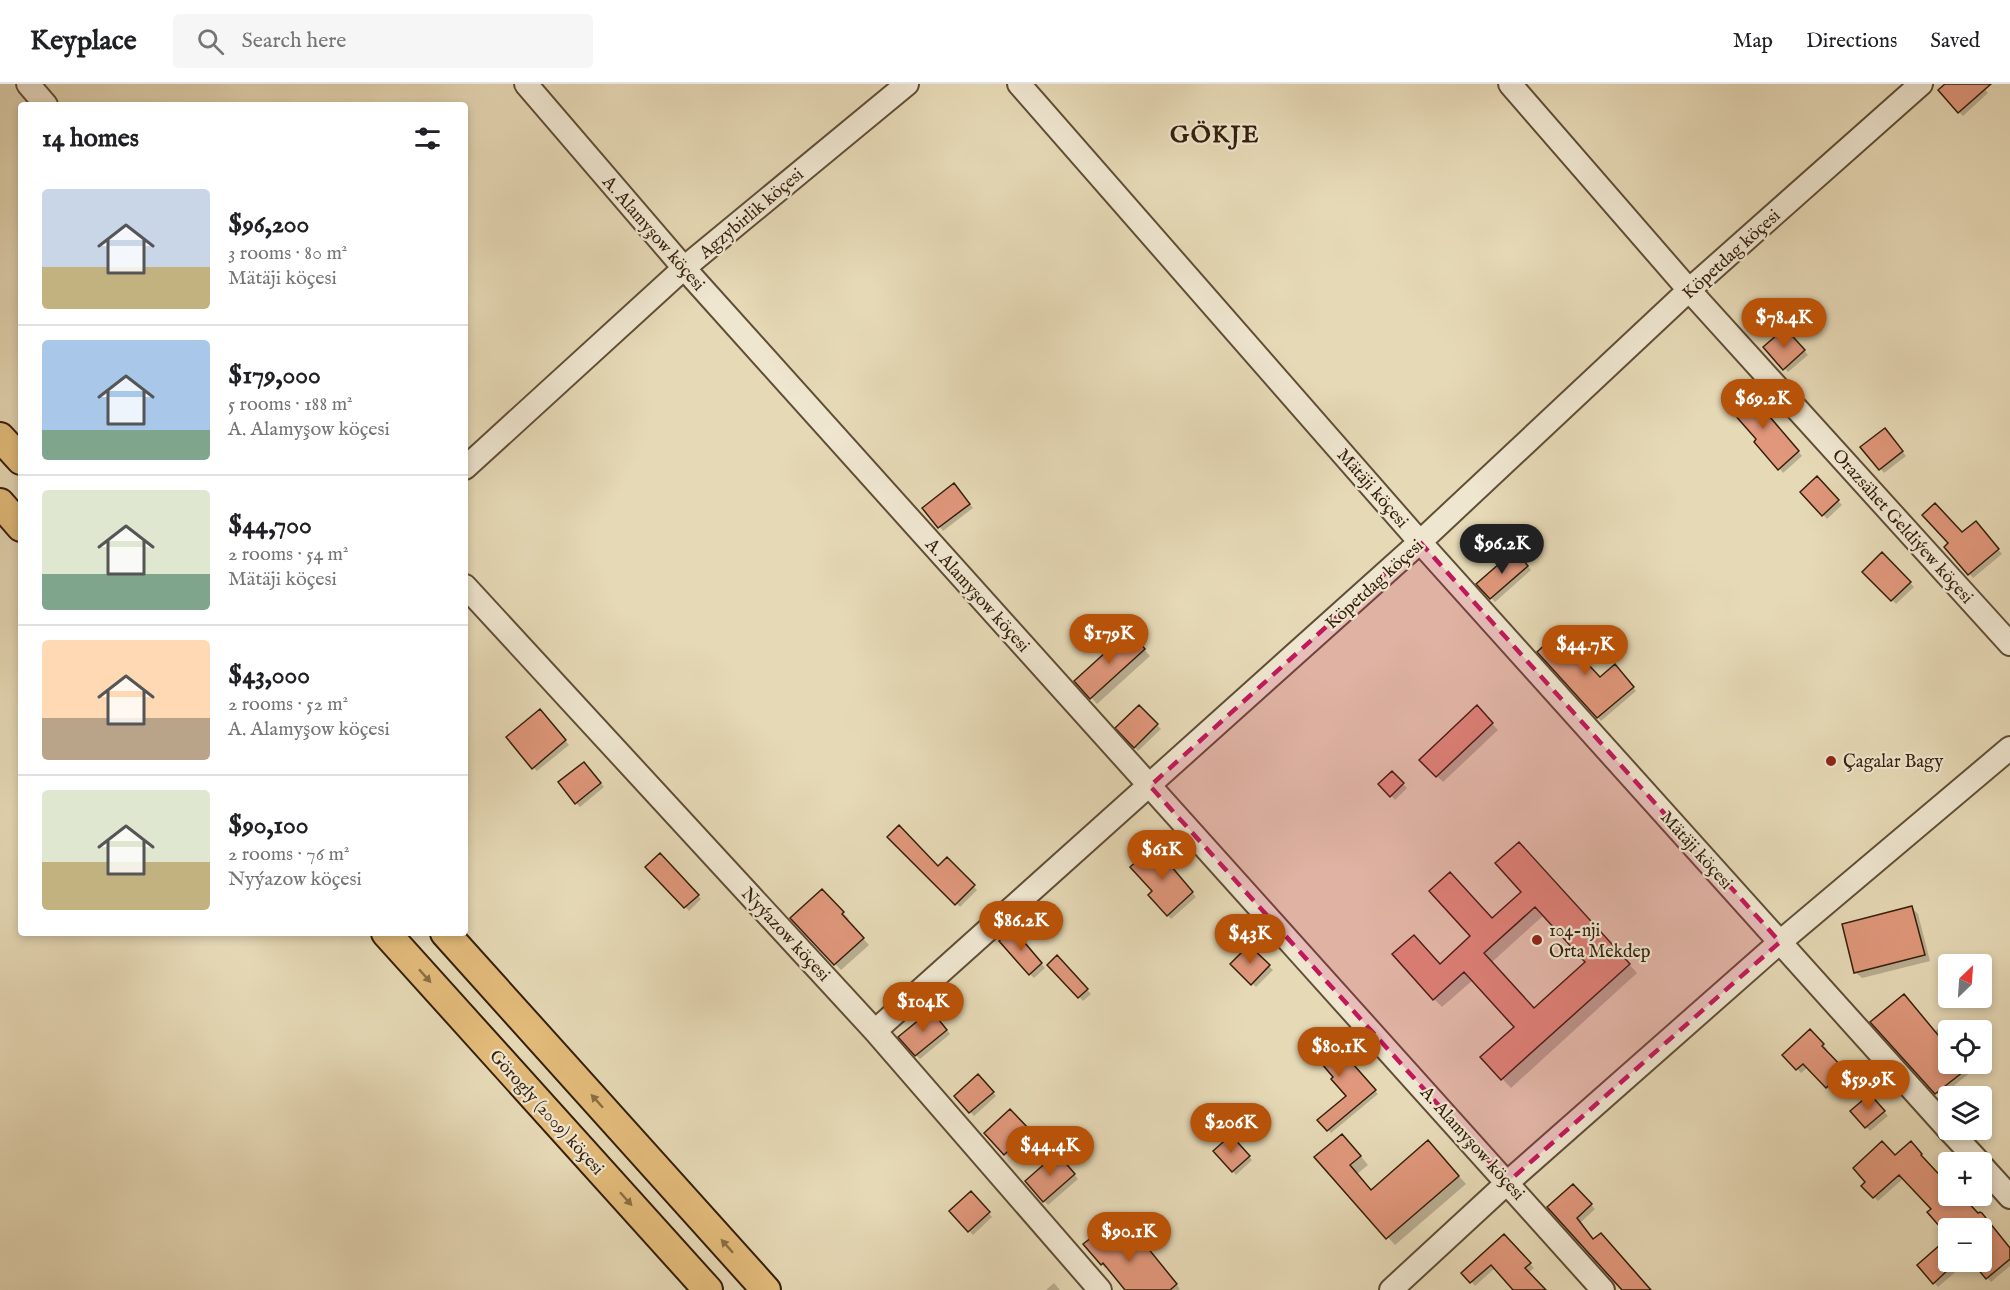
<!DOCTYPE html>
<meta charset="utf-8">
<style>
body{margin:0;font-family:"IM FELL English",serif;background:#f6f6f6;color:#202124;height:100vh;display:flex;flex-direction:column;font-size:22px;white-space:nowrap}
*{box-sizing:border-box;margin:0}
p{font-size:20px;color:#757577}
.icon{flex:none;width:33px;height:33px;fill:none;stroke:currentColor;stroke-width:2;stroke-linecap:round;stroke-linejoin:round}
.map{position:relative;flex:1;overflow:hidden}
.panel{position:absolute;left:18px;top:18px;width:450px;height:834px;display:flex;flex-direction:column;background:#fff;border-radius:6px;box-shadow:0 3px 9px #0003}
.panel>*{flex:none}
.needle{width:39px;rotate:25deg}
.tools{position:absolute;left:1938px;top:870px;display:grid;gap:12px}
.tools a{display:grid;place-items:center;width:54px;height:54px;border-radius:6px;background:#fff;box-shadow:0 3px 9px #0003;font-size:30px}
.price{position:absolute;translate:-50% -51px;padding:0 14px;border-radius:21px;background:#b45309;color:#fff;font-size:20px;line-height:39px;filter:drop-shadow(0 2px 3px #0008)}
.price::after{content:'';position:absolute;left:50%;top:36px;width:18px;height:14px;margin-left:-9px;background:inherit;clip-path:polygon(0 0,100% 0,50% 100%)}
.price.on{background:#222;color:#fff}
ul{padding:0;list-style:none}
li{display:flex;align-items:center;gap:18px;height:150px;padding:0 24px}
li+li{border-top:2px solid #e0e0e0}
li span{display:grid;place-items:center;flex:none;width:168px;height:120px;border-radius:6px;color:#555}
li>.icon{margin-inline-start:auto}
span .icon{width:72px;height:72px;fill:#fffc;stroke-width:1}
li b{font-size:26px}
h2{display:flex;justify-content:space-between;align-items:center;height:72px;padding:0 24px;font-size:26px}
header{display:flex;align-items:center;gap:36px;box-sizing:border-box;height:84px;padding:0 30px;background:#fff;border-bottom:2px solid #e0e0e0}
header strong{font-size:28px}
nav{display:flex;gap:33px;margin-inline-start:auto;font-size:21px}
.search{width:420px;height:54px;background:#f6f6f6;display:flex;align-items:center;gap:15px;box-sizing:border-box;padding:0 21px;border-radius:6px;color:#757577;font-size:22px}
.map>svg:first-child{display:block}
</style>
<header>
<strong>Keyplace</strong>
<div class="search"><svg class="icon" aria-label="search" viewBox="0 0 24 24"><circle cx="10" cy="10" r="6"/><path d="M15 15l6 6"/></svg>Search here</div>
<nav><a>Map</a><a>Directions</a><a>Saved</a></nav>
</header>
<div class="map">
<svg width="2010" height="1206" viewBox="0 0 2010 1206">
<rect width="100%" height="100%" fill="#e6d9b6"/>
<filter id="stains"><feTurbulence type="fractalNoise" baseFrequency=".00333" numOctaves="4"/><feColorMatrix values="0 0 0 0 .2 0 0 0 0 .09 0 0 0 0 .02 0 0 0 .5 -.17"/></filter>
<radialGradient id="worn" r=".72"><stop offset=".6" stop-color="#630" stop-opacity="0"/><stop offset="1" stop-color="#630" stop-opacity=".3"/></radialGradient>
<!-- shadow -->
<path fill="#0003" fill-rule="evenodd" d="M 1947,0 L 1980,0 L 1988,9 L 1963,32 L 1959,28 Z
M 1789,250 L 1808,271 L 1788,288 L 1765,263 Z
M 1750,311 L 1802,372 L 1783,389 L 1759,355 Z
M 1889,350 L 1906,372 L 1884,389 L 1863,364 Z
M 1817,395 L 1842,421 L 1827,435 L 1802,408 Z
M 957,405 L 973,424 L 943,447 L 924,424 Z
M 1979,443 L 2002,470 L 1973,494 L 1947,463 L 1962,450 Z
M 1515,468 L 1531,486 L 1495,518 L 1478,500 Z
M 1882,470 L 1914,503 L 1896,520 L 1864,488 Z
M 1129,549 L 1150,572 L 1097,620 L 1076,597 Z
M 1539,568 L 1600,594 L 1618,586 L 1636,607 L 1601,637 Z
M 1139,623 L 1161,645 L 1138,667 L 1118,644 Z
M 1477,624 L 1498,646 L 1443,698 L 1421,676 Z
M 543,631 L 569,661 L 537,687 L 534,684 Z
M 588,683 L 604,703 L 580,723 L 576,719 Z
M 1392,689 L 1407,704 L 1395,716 L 1380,700 Z
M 890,753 L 938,784 L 947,775 L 977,806 L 960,823 Z
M 1157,768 L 1196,813 L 1171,835 L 1150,811 L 1154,807 Z
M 1527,768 L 1637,889 L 1511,1004 L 1482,973 L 1516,943 L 1473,896 L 1442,923 L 1434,915 L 1440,881 L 1523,808 ZM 1544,831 L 1587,878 L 1535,926 L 1492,878 Z
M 660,771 L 701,815 L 689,827 L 648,783 Z
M 822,807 L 849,835 L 847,837 L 869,861 L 841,886 L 792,834 Z
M 1912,824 L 1918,830 L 1930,877 L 1862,894 L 1855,888 Z
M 1016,851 L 1045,884 L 1034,894 L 1030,890 Z
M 1249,863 L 1273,886 L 1256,903 L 1232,880 Z
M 1057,873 L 1091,910 L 1083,917 L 1049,881 Z
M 935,932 L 950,950 L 920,975 L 916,971 Z
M 1872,938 L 1934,948 L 1944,940 L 1950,946 L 1948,946 L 1948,980 L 1968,980 L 1967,981 L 1972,987 L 1940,1013 Z
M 1810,947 L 1827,965 L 1825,967 L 1848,991 L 1831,1007 L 1808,983 L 1801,989 L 1784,971 Z
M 1324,949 L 1378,1010 L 1331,1049 L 1320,1036 L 1348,1012 Z
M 978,992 L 996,1012 L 974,1032 L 956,1012 Z
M 1870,1012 L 1888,1032 L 1870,1047 L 1852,1027 Z
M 1010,1027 L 1033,1051 L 1009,1073 L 986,1049 Z
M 1231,1053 L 1252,1076 L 1236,1091 L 1215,1067 Z
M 1350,1059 L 1368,1081 L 1357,1090 L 1371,1107 L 1436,1066 L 1466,1100 L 1395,1161 L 1316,1073 Z
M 1911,1059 L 1948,1102 L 1948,1112 L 1961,1112 L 2010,1165 L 2010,1182 L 1991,1198 L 1974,1178 L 1982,1178 L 1982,1144 L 1948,1144 L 1948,1150 L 1929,1129 L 1934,1125 L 1904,1094 L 1878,1117 L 1863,1102 Z
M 1061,1075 L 1078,1095 L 1048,1121 L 1044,1117 Z
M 1573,1102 L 1595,1125 L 1580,1139 L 1593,1156 L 1649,1206 L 1624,1206 L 1549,1124 Z
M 971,1109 L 992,1133 L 973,1151 L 951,1127 Z
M 1504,1152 L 1534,1184 L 1528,1189 L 1544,1206 L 1513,1206 L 1514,1205 L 1495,1184 L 1475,1202 L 1464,1189 Z
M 1948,1156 L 1948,1178 L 1967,1178 L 1938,1203 L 1919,1181 Z
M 1085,1161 L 1131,1170 L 1147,1164 L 1180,1205 L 1178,1206 L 1127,1206 L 1108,1182 L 1105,1184 Z
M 1054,1199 L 1060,1206 L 1046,1206 Z"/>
<!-- building -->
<path fill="#e0977b" stroke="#351f0b" stroke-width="1.5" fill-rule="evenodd" d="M 1945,0 L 1991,0 L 1958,29 L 1938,6 Z
M 1785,244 L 1805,266 L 1783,286 L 1763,263 Z
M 1746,305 L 1799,367 L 1778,386 L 1754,358 L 1756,355 L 1727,322 Z
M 1885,344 L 1903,367 L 1879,386 L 1860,363 Z
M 1817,392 L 1839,416 L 1822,432 L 1800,408 Z
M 954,399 L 970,420 L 938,444 L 922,424 Z
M 1935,419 L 1962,448 L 1976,437 L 1999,465 L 1968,491 L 1944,463 L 1948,459 L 1922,431 Z
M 1515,466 L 1528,482 L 1490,515 L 1476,500 Z
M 1882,468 L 1911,498 L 1891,517 L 1862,488 Z
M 1129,547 L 1145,565 L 1090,615 L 1074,597 Z
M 1558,548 L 1600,593 L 1615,580 L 1634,603 L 1597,634 L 1537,568 Z
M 1139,621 L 1158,640 L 1134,664 L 1115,644 Z
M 1477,621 L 1493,639 L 1436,693 L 1419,676 Z
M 540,625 L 566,656 L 532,685 L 506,653 Z
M 584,678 L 601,699 L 575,720 L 558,698 Z
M 1392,687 L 1404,699 L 1390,713 L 1378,700 Z
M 899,741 L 938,782 L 947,773 L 975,801 L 955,821 L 887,753 Z
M 1519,758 L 1630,880 L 1501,996 L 1480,973 L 1514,943 L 1464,888 L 1433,916 L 1392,870 L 1414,851 L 1440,880 L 1470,852 L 1429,807 L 1450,788 L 1492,834 L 1521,808 L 1495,779 ZM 1535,823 L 1585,878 L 1534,924 L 1484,869 Z
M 1154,762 L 1193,808 L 1167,832 L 1148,811 L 1152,807 L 1130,783 Z
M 660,769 L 699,811 L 684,824 L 645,783 Z
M 822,805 L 844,828 L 842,830 L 864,854 L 834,881 L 790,834 Z
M 1912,822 L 1925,871 L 1854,889 L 1842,840 Z
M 1013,845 L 1042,879 L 1029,891 L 999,857 Z
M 1249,861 L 1270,881 L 1251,901 L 1230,880 Z
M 1057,871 L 1088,905 L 1078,914 L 1047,881 Z
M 1904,910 L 1948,963 L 1948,980 L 1973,980 L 1935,1010 L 1870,938 Z
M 931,926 L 947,946 L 915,972 L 898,953 Z
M 1321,944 L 1376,1006 L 1327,1047 L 1317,1036 L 1346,1012 L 1331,995 L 1333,993 L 1304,959 Z
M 1810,945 L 1824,960 L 1822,962 L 1845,986 L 1826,1004 L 1803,980 L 1796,986 L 1782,971 Z
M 978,990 L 994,1008 L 969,1029 L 954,1012 Z
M 1870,1010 L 1885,1027 L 1865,1044 L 1850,1027 Z
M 1010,1025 L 1030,1046 L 1004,1071 L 984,1049 Z
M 1342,1050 L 1361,1072 L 1350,1081 L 1371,1106 L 1428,1056 L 1459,1092 L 1386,1155 L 1314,1073 Z
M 1231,1051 L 1250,1072 L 1232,1088 L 1213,1067 Z
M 1882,1057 L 1895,1071 L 1911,1057 L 1922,1070 L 1921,1071 L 1948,1100 L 1948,1112 L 1962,1112 L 1978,1129 L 1980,1128 L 1982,1129 L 2010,1164 L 2010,1175 L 1986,1195 L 1972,1178 L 1982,1178 L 1982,1144 L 1941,1144 L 1927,1128 L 1931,1125 L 1899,1091 L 1873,1114 L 1861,1102 L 1865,1098 L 1853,1084 Z
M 1057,1069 L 1075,1090 L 1043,1118 L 1025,1097 Z
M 1573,1100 L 1592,1120 L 1577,1134 L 1593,1155 L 1601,1149 L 1651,1206 L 1622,1206 L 1547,1123 Z
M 971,1107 L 990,1128 L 968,1148 L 949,1127 Z
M 1108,1141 L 1130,1168 L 1143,1158 L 1177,1200 L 1170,1206 L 1125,1206 L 1103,1179 L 1101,1181 L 1083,1160 Z
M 1504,1150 L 1531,1179 L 1525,1184 L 1546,1206 L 1513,1206 L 1491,1181 L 1470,1199 L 1461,1189 Z
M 1948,1154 L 1948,1186 L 1933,1200 L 1917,1181 Z"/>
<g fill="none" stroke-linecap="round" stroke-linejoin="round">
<!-- minor casing -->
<g stroke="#614e36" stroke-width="26">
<path id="minor" d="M 28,0 L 46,21
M 526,0 L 684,184 L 1603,1206
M 1019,0 L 1420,458 L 1948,1045
M 1510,0 L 1689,206 L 2010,560
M 465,384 L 684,184 L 907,0
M 465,502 L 875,947 L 1100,1206
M 875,947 L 1420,458 L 1689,206 L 1921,0
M 1949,1046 L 1979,1078
M 1982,1082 L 2010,1113
M 1391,1206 L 1508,1098 L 1780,858 L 2010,664"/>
</g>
<!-- major casing -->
<g stroke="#351f0b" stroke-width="32">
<path id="major" d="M 0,353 L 21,376
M 0,419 L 21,443
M 386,849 L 708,1206
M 445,849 L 766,1206"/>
</g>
<!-- minor -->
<use href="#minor" stroke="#efe6d0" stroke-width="22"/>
<!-- major -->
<use href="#major" stroke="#e3bc7b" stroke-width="28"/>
</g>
<!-- one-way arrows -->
<defs><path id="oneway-solid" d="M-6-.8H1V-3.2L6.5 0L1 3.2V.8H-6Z" transform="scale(1.5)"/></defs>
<g fill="#8c6e43">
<use href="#oneway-solid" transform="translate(425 892) rotate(48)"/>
<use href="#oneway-solid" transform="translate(597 1017) rotate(-132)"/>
<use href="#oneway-solid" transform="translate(626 1115) rotate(48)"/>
<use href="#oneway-solid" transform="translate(727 1162) rotate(-132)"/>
</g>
<!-- marked area -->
<path fill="#c2185b" fill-opacity="0.2" stroke="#c2185b" stroke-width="4.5" stroke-dasharray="12 8" stroke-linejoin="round" d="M 1420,458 L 1780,858 L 1508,1098 L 1150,702 Z"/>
<!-- markers -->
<g fill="#8f2418" stroke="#efe6d0" stroke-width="2">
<circle cx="1831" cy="677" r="6"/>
<circle cx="1537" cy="856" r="6"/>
</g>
<g text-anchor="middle" stroke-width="4.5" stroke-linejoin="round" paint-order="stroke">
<!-- street labels -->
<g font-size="18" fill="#351f0b" stroke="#efe6d0">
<text transform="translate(751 129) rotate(-40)" y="6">Agzybirlik köçesi</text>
<text transform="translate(654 149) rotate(49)" y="6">A. Alamyşow köçesi</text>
<text transform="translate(1731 170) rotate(-42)" y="6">Köpetdag köçesi</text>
<text transform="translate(1373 404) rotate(49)" y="6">Mätäji köçesi</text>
<text transform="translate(1903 442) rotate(48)" y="6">Orazsähet Geldiýew köçesi</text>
<text transform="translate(1374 500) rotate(-42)" y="6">Köpetdag köçesi</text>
<text transform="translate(978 511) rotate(48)" y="6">A. Alamyşow köçesi</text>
<text transform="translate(1697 766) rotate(48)" y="6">Mätäji köçesi</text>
<text transform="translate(786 850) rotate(47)" y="6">Nyýazow köçesi</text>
<text transform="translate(547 1028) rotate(48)" y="6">Görogly (2009) köçesi</text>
<text transform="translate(1473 1059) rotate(48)" y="6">A. Alamyşow köçesi</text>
</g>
<!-- poi labels -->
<g font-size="18" fill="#351f0b" stroke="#efe6d0" text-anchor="start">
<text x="1843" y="683">Çagalar Bagy</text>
<text x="1549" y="852">104-nji<tspan x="1549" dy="21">Orta Mekdep</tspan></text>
</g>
<!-- district labels -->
<g font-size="24" font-weight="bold" letter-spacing="1.5" fill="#351f0b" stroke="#efe6d0">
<text x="1215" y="58">GÖKJE</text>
</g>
</g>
<rect width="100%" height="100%" filter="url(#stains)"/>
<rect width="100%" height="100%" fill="url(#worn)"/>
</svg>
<div class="tools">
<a><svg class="needle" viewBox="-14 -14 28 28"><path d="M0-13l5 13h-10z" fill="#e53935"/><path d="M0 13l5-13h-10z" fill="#757577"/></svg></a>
<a><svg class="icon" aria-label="locate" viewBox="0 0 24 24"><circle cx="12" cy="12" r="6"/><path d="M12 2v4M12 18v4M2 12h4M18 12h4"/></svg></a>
<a><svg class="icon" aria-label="layers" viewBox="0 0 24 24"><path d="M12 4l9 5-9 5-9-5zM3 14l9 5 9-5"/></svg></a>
<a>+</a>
<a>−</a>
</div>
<b class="price" style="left:1784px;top:265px">$78.4K</b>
<b class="price" style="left:1763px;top:346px">$69.2K</b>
<b class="price on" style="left:1502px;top:491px">$96.2K</b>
<b class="price" style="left:1109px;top:581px">$179K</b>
<b class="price" style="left:1585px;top:592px">$44.7K</b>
<b class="price" style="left:1162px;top:797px">$61K</b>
<b class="price" style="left:1021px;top:868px">$86.2K</b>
<b class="price" style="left:1250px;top:881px">$43K</b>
<b class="price" style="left:923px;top:949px">$104K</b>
<b class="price" style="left:1339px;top:994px">$80.1K</b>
<b class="price" style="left:1868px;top:1027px">$59.9K</b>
<b class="price" style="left:1231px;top:1070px">$206K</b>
<b class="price" style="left:1050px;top:1093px">$44.4K</b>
<b class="price" style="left:1129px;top:1179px">$90.1K</b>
<section class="panel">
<h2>14 homes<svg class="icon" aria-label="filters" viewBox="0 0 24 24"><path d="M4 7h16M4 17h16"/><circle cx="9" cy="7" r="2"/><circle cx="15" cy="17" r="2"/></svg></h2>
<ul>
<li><span style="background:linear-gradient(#c9d6e8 65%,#c2b280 0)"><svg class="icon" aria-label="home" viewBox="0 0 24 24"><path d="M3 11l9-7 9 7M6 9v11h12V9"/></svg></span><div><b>$96,200</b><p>3 rooms · 80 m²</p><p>Mätäji köçesi</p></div></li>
<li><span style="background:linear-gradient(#a9c7e8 75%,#7fa58c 0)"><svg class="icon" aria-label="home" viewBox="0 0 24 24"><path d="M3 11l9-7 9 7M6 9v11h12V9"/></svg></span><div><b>$179,000</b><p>5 rooms · 188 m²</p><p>A. Alamyşow köçesi</p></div></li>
<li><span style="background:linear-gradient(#dfe7d0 70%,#7fa58c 0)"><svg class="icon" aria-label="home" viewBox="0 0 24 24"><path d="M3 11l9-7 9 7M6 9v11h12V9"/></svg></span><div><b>$44,700</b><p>2 rooms · 54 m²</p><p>Mätäji köçesi</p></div></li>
<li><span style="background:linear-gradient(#ffd9b3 65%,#b9a48a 0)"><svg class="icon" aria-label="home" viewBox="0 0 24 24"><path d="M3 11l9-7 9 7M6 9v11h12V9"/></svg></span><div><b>$43,000</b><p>2 rooms · 52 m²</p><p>A. Alamyşow köçesi</p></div></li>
<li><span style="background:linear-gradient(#dfe7d0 60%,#c2b280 0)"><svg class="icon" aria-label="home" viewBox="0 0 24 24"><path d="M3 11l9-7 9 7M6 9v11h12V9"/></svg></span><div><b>$90,100</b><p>2 rooms · 76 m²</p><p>Nyýazow köçesi</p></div></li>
</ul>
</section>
</div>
